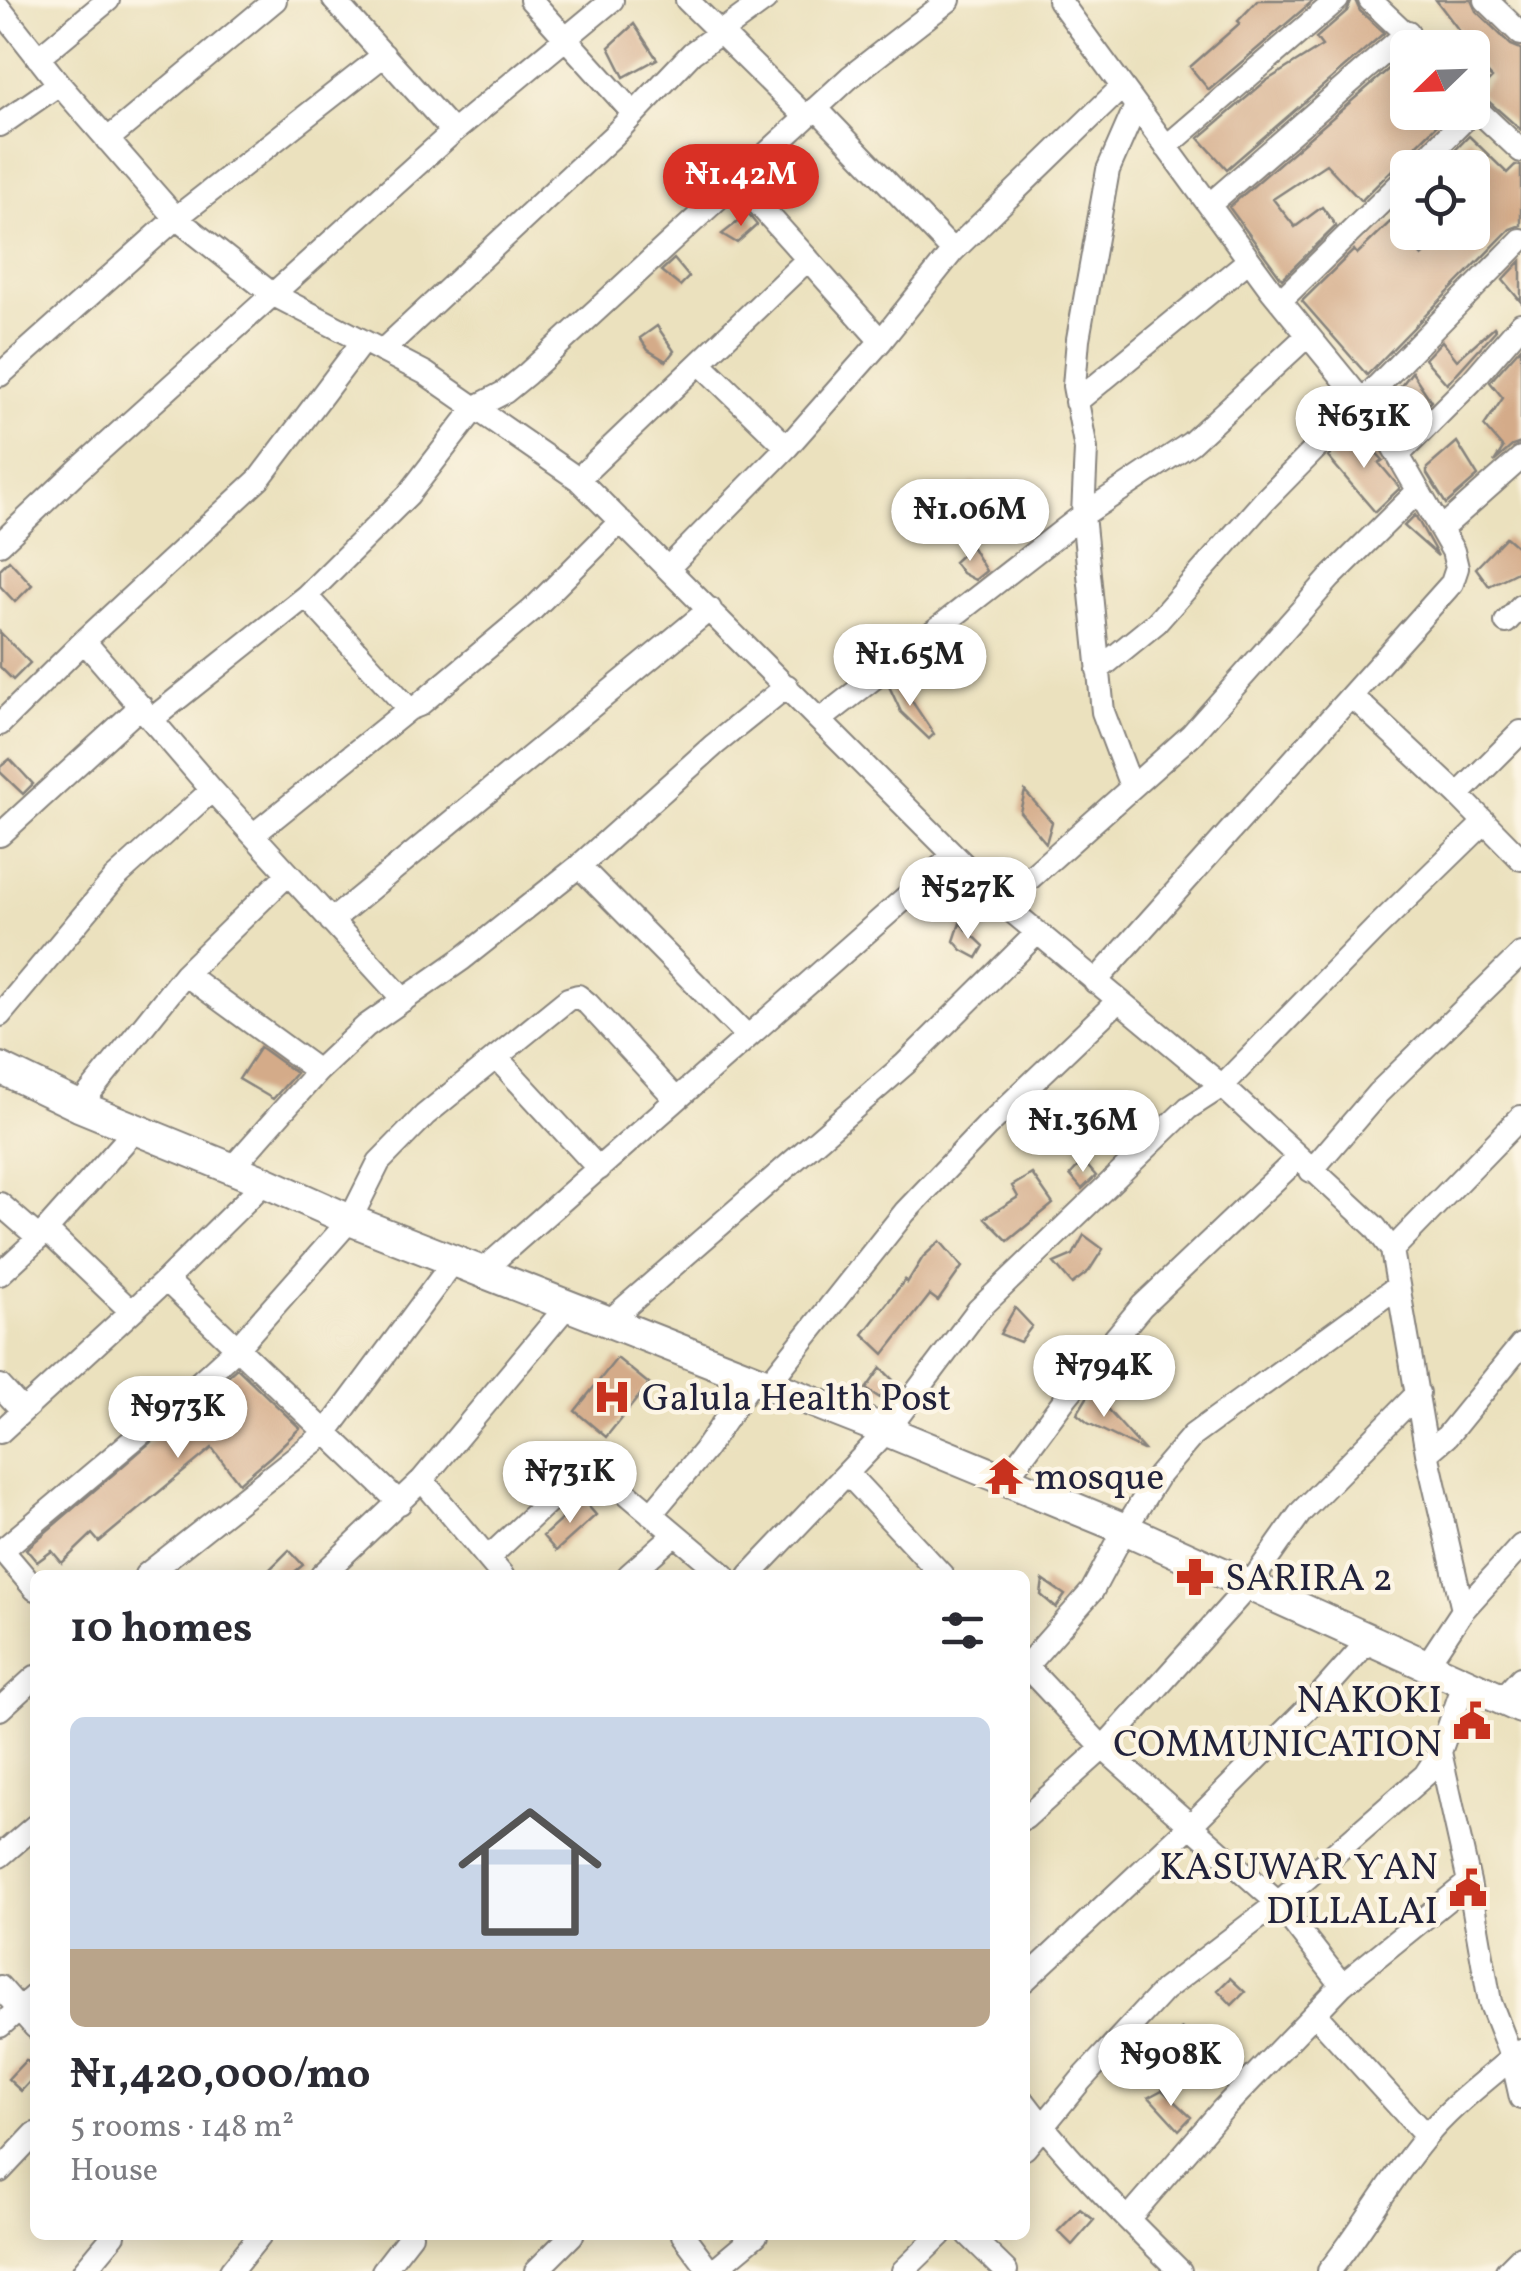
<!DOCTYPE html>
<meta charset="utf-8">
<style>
body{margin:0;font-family:Vollkorn,serif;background:#f2f2f3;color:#2b2b33;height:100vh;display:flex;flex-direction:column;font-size:38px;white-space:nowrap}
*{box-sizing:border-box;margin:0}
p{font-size:32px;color:#7c7c81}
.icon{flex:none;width:55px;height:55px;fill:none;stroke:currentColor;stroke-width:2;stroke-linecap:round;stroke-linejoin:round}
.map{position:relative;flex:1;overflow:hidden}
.details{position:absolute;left:30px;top:1570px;width:1000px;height:670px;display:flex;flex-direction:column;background:#fff;border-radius:15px;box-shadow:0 5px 25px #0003}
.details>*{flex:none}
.needle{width:65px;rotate:247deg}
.fabs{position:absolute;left:1390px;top:30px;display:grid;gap:20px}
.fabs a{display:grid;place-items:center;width:100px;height:100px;border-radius:15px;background:#fff;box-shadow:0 5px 25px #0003;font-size:50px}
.price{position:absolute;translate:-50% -85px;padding:0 22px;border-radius:35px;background:#fff;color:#222;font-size:32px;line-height:65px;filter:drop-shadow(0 2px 5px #0008)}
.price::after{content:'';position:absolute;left:50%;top:60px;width:30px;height:22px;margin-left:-15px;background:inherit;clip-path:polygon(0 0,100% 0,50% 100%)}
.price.active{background:#d93025;color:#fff}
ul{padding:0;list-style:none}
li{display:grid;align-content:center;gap:20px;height:530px;padding:0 40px}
li span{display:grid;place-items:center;height:310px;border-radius:15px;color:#555}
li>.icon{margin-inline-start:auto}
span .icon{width:180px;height:180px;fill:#fffc;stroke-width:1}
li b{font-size:42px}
h2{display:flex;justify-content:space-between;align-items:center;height:120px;padding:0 40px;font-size:42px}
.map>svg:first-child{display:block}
</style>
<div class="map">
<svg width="1521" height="2271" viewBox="0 0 1521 2271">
<rect width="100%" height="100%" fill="#fcf5e5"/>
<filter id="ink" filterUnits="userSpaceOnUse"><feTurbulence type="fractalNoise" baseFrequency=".01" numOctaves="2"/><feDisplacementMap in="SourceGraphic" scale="20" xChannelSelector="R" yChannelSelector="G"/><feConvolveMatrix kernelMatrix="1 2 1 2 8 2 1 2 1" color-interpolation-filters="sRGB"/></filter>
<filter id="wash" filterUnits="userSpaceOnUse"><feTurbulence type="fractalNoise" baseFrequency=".0048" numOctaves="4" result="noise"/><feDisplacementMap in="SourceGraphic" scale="40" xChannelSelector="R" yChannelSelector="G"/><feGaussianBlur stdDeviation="2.25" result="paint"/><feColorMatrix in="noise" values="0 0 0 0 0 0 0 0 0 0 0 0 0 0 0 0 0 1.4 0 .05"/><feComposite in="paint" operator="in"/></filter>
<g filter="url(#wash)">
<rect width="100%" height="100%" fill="#ebe1be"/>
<g id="blocks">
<!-- building -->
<path fill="#d4ab89" d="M 1258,0 L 1314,0 L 1209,90 L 1190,67 L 1240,23 L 1238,21 Z
M 1352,0 L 1355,0 L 1360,11 L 1384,33 L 1227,169 L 1199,138 L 1266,81 L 1322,46 L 1316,38 L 1347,11 Z
M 1436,0 L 1471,0 L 1476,11 L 1511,45 L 1521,49 L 1521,130 L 1478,92 L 1492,78 L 1472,58 L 1472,48 L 1462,48 L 1454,39 L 1461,33 Z
M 634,24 L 657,59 L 624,77 L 609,47 Z
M 1406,54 L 1408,112 L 1450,112 L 1361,201 L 1326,164 L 1273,199 L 1295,227 L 1322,207 L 1336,226 L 1282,279 L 1229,207 Z
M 1469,136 L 1507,173 L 1515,165 L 1521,166 L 1521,225 L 1510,229 L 1367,375 L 1302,301 L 1354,250 L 1357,254 L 1390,222 L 1422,256 L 1450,232 L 1472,232 L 1472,168 L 1438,168 Z
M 748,214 L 757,225 L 737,243 L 722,234 Z
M 674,259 L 689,277 L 680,286 L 661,271 Z
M 1521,261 L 1521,302 L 1503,280 Z
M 657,326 L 674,351 L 666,361 L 648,350 L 640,338 Z
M 1494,327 L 1496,330 L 1447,384 L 1425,359 L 1442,341 L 1457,360 Z
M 1521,347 L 1521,443 L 1512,446 L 1494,462 L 1503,448 L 1484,426 L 1503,398 L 1490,382 Z
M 1412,372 L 1431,401 L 1403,429 L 1386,405 Z
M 1355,430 L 1383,460 L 1379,463 L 1400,488 L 1375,512 L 1328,457 Z
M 1457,442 L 1478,476 L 1446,504 L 1427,474 L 1427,468 Z
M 973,482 L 993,508 L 983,525 L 964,499 Z
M 1415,515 L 1438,556 L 1404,526 Z
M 1506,537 L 1521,550 L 1521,570 L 1489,586 L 1476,568 Z
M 971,546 L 986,571 L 975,580 L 962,573 L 954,562 Z
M 9,560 L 32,585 L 15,602 L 0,586 L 0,569 Z
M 0,632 L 30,663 L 13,680 L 0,667 Z
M 897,679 L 934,734 L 929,739 L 901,712 L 889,686 Z
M 10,759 L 33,784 L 23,794 L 0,772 L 0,767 Z
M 1025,791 L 1052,822 L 1046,843 L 1020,812 Z
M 960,923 L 984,946 L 977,958 L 962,950 L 954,941 Z
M 260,1047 L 296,1073 L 273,1099 L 239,1079 Z
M 1083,1161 L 1096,1176 L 1082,1189 L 1070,1175 Z
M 1032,1174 L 1053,1204 L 1008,1241 L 985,1218 L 1018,1197 L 1012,1186 Z
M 1084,1235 L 1103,1249 L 1089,1271 L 1072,1284 L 1054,1263 L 1073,1255 Z
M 940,1241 L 962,1267 L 938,1301 L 930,1295 L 884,1354 L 863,1334 L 905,1280 L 907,1283 L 923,1257 Z
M 1015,1308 L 1032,1326 L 1020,1342 L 1000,1334 Z
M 617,1358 L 649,1384 L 606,1437 L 575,1411 Z
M 237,1368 L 300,1428 L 271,1456 L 239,1483 L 212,1448 L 99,1542 L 92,1534 L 62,1563 L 52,1551 L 37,1562 L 26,1549 Z
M 881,1368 L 893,1380 L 880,1398 L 866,1389 Z
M 1091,1391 L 1144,1450 L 1143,1450 L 1088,1423 L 1077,1414 Z
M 583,1500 L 596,1515 L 556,1551 L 543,1536 Z
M 289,1550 L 303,1565 L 291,1575 L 264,1575 Z
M 1043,1580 L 1065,1595 L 1056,1608 L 1041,1595 Z
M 1230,1978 L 1245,1992 L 1232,2005 L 1218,1990 Z
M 1182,2029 L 1199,2048 L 1189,2057 L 1178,2057 L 1166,2043 Z
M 26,2060 L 35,2068 L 35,2076 L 21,2091 L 8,2079 Z
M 1162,2090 L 1191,2117 L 1179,2130 L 1149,2097 Z
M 1080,2209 L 1094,2220 L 1072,2245 L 1058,2231 Z"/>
</g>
</g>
<g filter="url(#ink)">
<use href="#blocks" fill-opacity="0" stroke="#86827c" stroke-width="2.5"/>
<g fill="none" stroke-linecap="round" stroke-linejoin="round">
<!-- street casing -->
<g stroke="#86827c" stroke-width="26">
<path id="street" d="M 334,0 L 453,132
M 531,0 L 634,114
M 687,0 L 806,117
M 1059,0 L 1272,291 L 1379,422 L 1453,551 L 1457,568 L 1452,583 L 1095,982
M 1370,0 L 1421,48
M 1486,0 L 1521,34
M 0,9 L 59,84 L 176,218 L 272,294 L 425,373 L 578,479 L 1002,903 L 1222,1086 L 1375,1227 L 1392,1250 L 1427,1453 L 1463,1610
M 38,58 L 108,0
M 1472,105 L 1521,151
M 816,108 L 953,251
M 0,125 L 59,84
M 107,140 L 275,0
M 1166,147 L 1337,0
M 1416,168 L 1472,112
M 737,180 L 881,341
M 1209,205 L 1408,32
M 1280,301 L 1408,176
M 382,351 L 614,135 L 692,53 L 765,0
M 700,363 L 787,447
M 0,375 L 176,218 L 384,55
M 1076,402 L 1249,260
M 1398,455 L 1471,382 L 1521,324
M 578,479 L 808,259
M 1441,529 L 1521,458
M 0,544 L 78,470 L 453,132 L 612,0
M 669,567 L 787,447 L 881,341 L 953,251 L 1122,87
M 306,596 L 409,709
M 1506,622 L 1521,606
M 84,641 L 212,790 L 404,1000
M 1098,670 L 1156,623 L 1264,501 L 1521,240
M 1353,697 L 1458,795 L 1521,859
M 152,719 L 306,596 L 408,495 L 476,407 L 505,392 L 527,374 L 850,77 L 949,0
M 820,720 L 1083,515 L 1191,443 L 1308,335
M 0,724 L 84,641 L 259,479 L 363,341
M 1131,786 L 1103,712 L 1083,515 L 1086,449 L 1074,386 L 1078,339 L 1108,170 L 1136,106
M 1458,795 L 1521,732
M 0,835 L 141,706
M 253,835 L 409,709 L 419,705 L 532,610 L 621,521
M 579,866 L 747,1036
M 1002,903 L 1191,735 L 1330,578 L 1418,491
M 331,921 L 710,609
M 185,974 L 318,1071
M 0,1015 L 114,879 L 212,790
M 496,1057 L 599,1169
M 79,1106 L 185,974 L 288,874
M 232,1168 L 318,1071 L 366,1026 L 462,959 L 579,866 L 714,745 L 787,686
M 1311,1171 L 1378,1093 L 1521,954
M 0,1204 L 39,1238
M 46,1230 L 131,1311
M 1392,1250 L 1521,1117
M 481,1272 L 954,855
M 0,1274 L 39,1238 L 136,1129
M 166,1280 L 400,1503
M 608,1322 L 905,1064 L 1037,933
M 0,1386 L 23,1411
M 766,1387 L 905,1212 L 987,1126 L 1118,1001
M 0,1432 L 166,1280 L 265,1182
M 1427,1453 L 1447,1436 L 1521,1345
M 847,1473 L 942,1575
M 422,1480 L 502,1575
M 1005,1480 L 1067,1396 L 1142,1306 L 1297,1159
M 651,1514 L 704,1451 L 752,1381
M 2,1550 L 35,1589
M 0,1552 L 177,1403 L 237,1348 L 350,1220 L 379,1162 L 425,1115 L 568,999 L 578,996 L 588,1004 L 675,1098
M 488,1558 L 584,1468 L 597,1468 L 724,1575
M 146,1575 L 326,1433 L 454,1261
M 322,1575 L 422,1480 L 567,1306
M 629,1575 L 675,1534
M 750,1575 L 887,1431 L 978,1310 L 1188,1108 L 1222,1086 L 1375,929 L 1485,822
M 1025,1665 L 1103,1748 L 1278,1903 L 1342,1985
M 1026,1666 L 1092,1591 L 1125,1529 L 1158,1476 L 1193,1435 L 1397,1287
M 1426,1666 L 1463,1610 L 1521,1546
M 1501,1700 L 1521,1678
M 0,1709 L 35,1677
M 1440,1752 L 1469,1882 L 1490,2002 L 1512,2058 L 1521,2098
M 1025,1818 L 1103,1748 L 1250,1584 L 1301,1512 L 1418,1393
M 0,1856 L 35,1826
M 1025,1980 L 1192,1824 L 1313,1703 L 1369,1640
M 0,1987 L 35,2027
M 1315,2014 L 1426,2136
M 0,2026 L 35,1995
M 1025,2103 C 1071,2164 1126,2218 1180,2271
M 1025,2148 L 1081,2080 L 1164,1990 L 1278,1903 L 1425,1775 L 1440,1752 L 1464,1684
M 0,2171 L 35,2134
M 1128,2219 L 1223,2109 L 1342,1985 L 1469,1882
M 683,2235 L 710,2271
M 969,2235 L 1006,2271
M 84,2271 L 114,2235
M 231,2271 L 260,2235
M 383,2271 L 411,2235
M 536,2271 L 572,2235
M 713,2271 L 756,2235
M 903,2271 L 940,2235
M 1329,2271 C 1363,2229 1389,2181 1424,2139 C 1450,2106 1489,2078 1521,2050
M 1507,2271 L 1521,2257"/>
</g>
<!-- secondary casing -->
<g stroke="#86827c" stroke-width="34">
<path id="secondary" d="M 0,1068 L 79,1106 L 265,1182 L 350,1220 L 887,1431 L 1125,1529 L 1521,1708"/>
</g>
<!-- street -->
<use href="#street" stroke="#fff" stroke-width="22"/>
<!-- secondary -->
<use href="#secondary" stroke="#fff" stroke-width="30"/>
</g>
</g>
<!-- icons -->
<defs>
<g id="hospital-bare" transform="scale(3)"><path d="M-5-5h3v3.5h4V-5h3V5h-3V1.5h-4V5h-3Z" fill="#c8321e" stroke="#fcf5e5" stroke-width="2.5" paint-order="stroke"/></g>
<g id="temple-bare" transform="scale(3)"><path d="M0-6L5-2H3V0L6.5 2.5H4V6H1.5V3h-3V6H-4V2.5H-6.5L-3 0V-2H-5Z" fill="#c8321e" stroke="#fcf5e5" stroke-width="2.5" paint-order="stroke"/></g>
<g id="pharmacy-bare" transform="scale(3)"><path d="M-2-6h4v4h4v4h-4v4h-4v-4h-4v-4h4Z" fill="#c8321e" stroke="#fcf5e5" stroke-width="2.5" paint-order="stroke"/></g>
<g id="civic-bare" transform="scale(3)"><path d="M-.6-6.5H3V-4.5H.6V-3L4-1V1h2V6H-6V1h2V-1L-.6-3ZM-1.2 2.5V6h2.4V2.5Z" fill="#c8321e" stroke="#fcf5e5" stroke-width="2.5" paint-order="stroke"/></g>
</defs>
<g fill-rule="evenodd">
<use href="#hospital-bare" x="612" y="1397"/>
<use href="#temple-bare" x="1004" y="1476"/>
<use href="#pharmacy-bare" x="1195" y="1577"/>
<use href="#civic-bare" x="1472" y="1721"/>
<use href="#civic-bare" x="1468" y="1888"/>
</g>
<g text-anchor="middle" stroke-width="9" stroke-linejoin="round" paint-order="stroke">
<!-- poi labels -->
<g font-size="38" fill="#22223b" stroke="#fcf5e5" text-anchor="start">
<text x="642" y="1410">Galula Health Post</text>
<text x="1034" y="1489">mosque</text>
<text x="1225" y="1590">SARIRA 2</text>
<text x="1442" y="1712" text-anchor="end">NAKOKI<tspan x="1442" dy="44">COMMUNICATION</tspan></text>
<text x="1438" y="1879" text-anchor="end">KASUWAR ƳAN<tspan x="1438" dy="44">DILLALAI</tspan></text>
</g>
</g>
</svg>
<div class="fabs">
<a><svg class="needle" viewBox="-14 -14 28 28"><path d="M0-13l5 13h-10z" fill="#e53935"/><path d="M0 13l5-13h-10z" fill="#7c7c81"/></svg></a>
<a><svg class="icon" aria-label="locate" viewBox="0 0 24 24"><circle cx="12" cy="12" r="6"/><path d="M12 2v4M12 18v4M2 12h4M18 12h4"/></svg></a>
</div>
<b class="price active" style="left:741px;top:229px">₦1.42M</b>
<b class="price" style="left:1364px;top:471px">₦631K</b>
<b class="price" style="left:970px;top:564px">₦1.06M</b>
<b class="price" style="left:910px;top:709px">₦1.65M</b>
<b class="price" style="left:968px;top:942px">₦527K</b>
<b class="price" style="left:1083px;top:1175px">₦1.36M</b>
<b class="price" style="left:1104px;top:1420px">₦794K</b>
<b class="price" style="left:178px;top:1461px">₦973K</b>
<b class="price" style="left:570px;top:1526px">₦731K</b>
<b class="price" style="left:1171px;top:2109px">₦908K</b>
<section class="details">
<h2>10 homes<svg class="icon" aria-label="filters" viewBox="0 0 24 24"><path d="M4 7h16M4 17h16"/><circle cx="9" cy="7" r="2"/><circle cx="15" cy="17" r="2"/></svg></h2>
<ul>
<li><span style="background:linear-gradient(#c9d6e8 75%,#b9a48a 0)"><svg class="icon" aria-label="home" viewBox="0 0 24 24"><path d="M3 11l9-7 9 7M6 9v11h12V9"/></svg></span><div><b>₦1,420,000/mo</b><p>5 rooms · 148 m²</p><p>House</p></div></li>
</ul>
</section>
</div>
